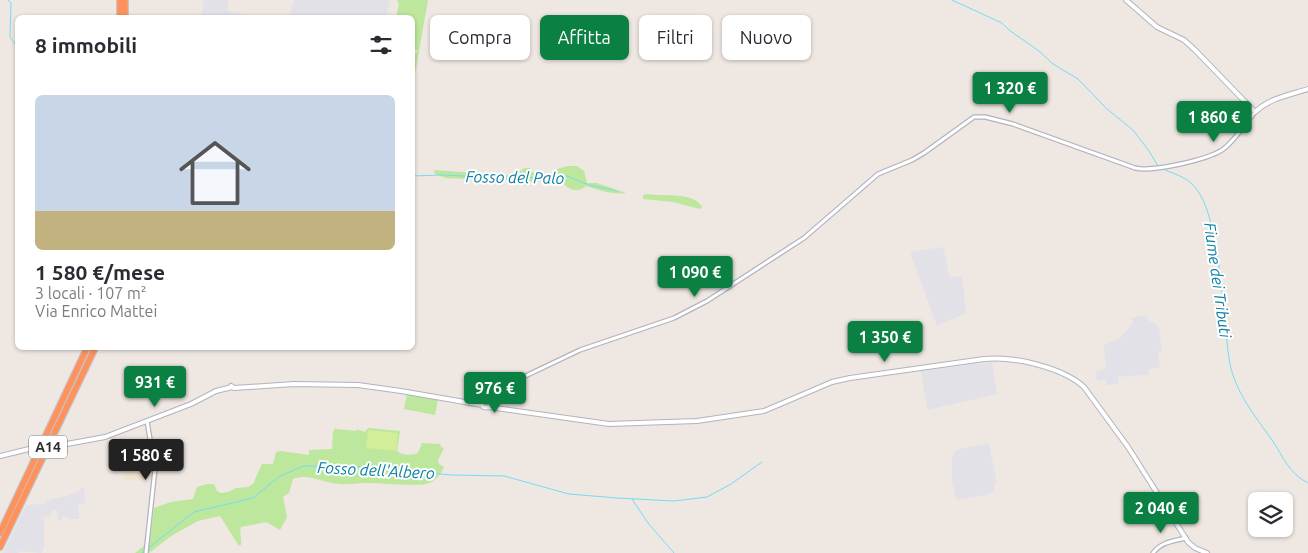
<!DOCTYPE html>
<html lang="it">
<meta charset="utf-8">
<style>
body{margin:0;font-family:Ubuntu,sans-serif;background:#f2f2f3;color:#2b2b33;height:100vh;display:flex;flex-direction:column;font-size:19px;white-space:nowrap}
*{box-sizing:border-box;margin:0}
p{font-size:16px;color:#7c7c81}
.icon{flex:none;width:28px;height:28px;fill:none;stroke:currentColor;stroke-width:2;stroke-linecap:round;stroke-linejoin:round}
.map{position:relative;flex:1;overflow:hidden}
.details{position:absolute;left:15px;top:15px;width:400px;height:335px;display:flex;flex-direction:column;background:#fff;border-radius:8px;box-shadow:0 1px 4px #0004}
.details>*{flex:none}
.hud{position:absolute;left:430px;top:15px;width:475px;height:45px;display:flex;gap:10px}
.fabs{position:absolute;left:1248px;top:492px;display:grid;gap:10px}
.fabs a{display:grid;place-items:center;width:45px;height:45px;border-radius:8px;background:#fff;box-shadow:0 1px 4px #0004;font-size:25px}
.price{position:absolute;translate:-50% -42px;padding:0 11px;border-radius:5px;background:#0b8043;color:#fff;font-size:16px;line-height:32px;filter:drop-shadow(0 1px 2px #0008)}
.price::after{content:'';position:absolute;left:50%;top:30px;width:15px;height:11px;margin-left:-8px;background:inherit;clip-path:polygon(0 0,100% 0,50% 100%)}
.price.current{background:#222;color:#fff}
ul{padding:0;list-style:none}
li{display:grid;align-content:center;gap:10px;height:265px;padding:0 20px}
li span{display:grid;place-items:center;height:155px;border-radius:8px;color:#555}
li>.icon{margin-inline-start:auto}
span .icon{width:90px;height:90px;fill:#fffc;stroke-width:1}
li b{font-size:21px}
h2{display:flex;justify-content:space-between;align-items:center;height:60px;padding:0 20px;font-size:21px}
.tag{padding:0 18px;border-radius:8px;background:#fff;box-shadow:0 1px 4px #0004;font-size:18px;line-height:45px}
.tag.current{background:#0b8043;color:#fff}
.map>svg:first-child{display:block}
</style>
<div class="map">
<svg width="1308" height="553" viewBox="0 0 1308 553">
<rect width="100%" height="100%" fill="#efe7e1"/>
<!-- industrial -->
<path fill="#e2e1e8" d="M 204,0 L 229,0 L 227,11 L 262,17 L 201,17 Z
M 294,0 L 390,0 L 386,17 L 289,17 Z
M 942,247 L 944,249 L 949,276 L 962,277 L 966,313 L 937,326 L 910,252 Z
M 1147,315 L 1148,320 L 1156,324 L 1159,328 L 1162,351 L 1158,352 L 1160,367 L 1148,369 L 1149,374 L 1118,377 L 1118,384 L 1106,385 L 1106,379 L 1097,381 L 1096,371 L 1106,369 L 1104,345 L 1120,338 L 1133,323 L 1131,318 Z
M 992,362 L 997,394 L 927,410 L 921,371 Z
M 989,443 L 997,483 L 994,484 L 994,491 L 989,494 L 956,500 L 952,481 L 952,457 L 954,452 L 959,449 Z
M 84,487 L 85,504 L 78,504 L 79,519 L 71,519 L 66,517 L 62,517 L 62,520 L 58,520 L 57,510 L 51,510 L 51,516 L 43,517 L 45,528 L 44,528 L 44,548 L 41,553 L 19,551 L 19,553 L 3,553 L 26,505 L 45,504 L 45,501 L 74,494 Z"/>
<!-- education -->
<path fill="#f1e3d0" d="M 146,454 L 152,473 L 152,477 L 139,481 L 138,479 L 125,480 L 121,461 Z"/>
<!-- green -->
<path fill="#bde79c" d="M 397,0 L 428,0 L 413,85 L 413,53 L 417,53 L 417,50 L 413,49 L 412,18 L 396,17 L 399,4 Z
M 568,166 L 577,166 L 584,171 L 587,183 L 597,183 L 626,193 C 613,195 598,190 586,186 C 573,198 558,182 557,169 Z
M 525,168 L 530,168 L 532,172 L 546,174 L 544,178 L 538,182 L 536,178 L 526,186 L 515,181 L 446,178 L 435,174 L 434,170 L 517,176 L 518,172 Z
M 648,194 C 663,197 693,191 702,207 L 700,209 L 673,202 L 643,199 L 643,195 Z
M 407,394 L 438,399 L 435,415 L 404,409 Z
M 335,428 L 336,429 L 357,431 L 356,429 L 365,432 L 368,428 L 400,431 L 397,451 C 403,456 411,455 418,453 L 422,443 L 440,444 L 441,447 L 444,448 L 438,460 L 439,464 L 444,467 C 442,473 436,480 429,483 C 420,487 379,483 366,483 C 357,483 348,485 339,484 C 322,483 310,473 293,479 L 289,493 L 283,497 L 287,517 L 280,530 L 266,522 L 241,527 C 239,533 242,539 241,545 L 239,546 L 220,516 L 198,521 L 171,536 L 149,553 L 135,553 L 150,541 L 154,508 L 171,502 L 193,499 L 197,487 L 207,484 L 214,484 L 217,491 L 221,493 L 228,492 L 236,488 L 248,487 L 253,484 L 262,464 L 273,464 L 276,452 L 280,451 L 309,455 L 309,450 L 332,449 L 333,432 Z"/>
<!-- pitch -->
<path fill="#d2ee98" d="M 368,430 L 398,433 L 396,451 L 366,448 Z"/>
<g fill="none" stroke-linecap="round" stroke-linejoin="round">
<!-- stream -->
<path stroke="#72ddf3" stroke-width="1" d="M 8,0 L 11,3 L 10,37 L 18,48
M 952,0 L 1002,23 L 1009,30 L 1039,51 L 1053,64 L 1078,79 L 1107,109 L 1133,130 L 1149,151 L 1158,166
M 1161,168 C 1173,174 1185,176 1194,186 C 1222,216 1222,321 1230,364 C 1236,393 1255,416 1272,440 C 1283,456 1289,474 1308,483
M 412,176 L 443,175 L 526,179 L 539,176 L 567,176 L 589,185 L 617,191
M 632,499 L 648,523 L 674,553
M 142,553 L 194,512 L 253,498 L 280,476 L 304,466 L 371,467 L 451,475 L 504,476 L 569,494 L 617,498 L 674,501 L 707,497 L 731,484 L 762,462"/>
<!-- tertiary casing -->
<g stroke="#b1b4be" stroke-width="5.5">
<path id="tertiary" d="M 487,397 L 494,391 L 580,350 L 674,318 L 707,301 L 804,238 L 878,174 L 912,160 L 924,153 L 974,117 L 985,117 L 1013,124 L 1135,168 C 1153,172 1206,160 1222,150 C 1234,142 1246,123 1255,112
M 146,553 L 155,469 L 147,421
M 1153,553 C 1161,542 1173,541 1186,538"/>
</g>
<!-- secondary casing -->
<g stroke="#b1b4be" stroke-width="6">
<path id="secondary" d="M 1126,0 L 1157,27 L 1184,40 L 1195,50 L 1255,112 C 1270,98 1289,95 1308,89
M 231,386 L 234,388 L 294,384 L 358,385 L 401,391 L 482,405
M480.5 402a5.5 5.5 0 1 1 11 0a5.5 5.5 0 1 1-11 0Z
M 489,407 L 609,424 L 697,421 L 764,411 L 832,382 L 850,378 L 984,359 C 1013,356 1062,367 1084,387 L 1128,447 L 1188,542 L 1195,548 L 1207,553
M 56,446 L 105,437 L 191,404 L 216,391 L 232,387
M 0,456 L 33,448"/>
</g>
<!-- motorway casing -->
<g stroke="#c4c4c4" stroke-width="8">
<path id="motorway" d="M 120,0 L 120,18
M 125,0 L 125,18
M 0,533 L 87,348
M 0,547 L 95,348"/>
</g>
<!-- tertiary -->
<use href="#tertiary" stroke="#fff" stroke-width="3"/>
<!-- secondary -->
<use href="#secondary" stroke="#fff" stroke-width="4"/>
<!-- motorway -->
<use href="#motorway" stroke="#ff925c" stroke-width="5.5"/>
<!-- secondary-bridge casing -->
<g stroke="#b1b4be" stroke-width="6" stroke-linecap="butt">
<path id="secondary-bridge" d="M 33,448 L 56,446"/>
</g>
<!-- secondary-bridge -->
<use href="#secondary-bridge" stroke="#fff" stroke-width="4"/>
</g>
<g text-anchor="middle" stroke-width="4" stroke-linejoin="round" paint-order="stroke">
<!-- shield labels -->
<rect fill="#fff" stroke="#6d6d6d" stroke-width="1" x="29" y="435.5" width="38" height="23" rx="4"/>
<g font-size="14" font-weight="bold" fill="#2e2e2e">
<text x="48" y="452">A14</text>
</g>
<!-- water labels -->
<g font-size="16" font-style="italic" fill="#0980a6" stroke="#fff">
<text transform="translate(515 177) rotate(1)" y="6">Fosso del Palo</text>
<text transform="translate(1218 280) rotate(82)" y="6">Fiume dei Tributi</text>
<text transform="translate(376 470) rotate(3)" y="6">Fosso dell'Albero</text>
</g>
</g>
</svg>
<div class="fabs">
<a><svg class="icon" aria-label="layers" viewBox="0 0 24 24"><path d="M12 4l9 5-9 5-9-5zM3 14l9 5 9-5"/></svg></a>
</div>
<b class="price" style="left:1010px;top:114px">1 320 €</b>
<b class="price" style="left:1214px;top:143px">1 860 €</b>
<b class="price" style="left:695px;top:298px">1 090 €</b>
<b class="price" style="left:885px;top:363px">1 350 €</b>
<b class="price" style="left:155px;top:408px">931 €</b>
<b class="price" style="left:495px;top:414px">976 €</b>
<b class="price current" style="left:146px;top:481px">1 580 €</b>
<b class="price" style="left:1161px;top:534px">2 040 €</b>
<div class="hud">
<a class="tag">Compra</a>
<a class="tag current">Affitta</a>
<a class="tag">Filtri</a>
<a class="tag">Nuovo</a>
</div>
<section class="details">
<h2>8 immobili<svg class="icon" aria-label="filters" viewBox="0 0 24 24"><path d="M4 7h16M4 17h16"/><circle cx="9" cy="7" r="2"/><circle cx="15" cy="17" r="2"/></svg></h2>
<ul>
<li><span style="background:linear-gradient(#c9d6e8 75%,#c2b280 0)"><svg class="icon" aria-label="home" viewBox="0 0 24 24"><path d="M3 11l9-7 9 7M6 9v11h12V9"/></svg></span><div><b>1 580 €/mese</b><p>3 locali · 107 m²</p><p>Via Enrico Mattei</p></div></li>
</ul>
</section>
</div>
